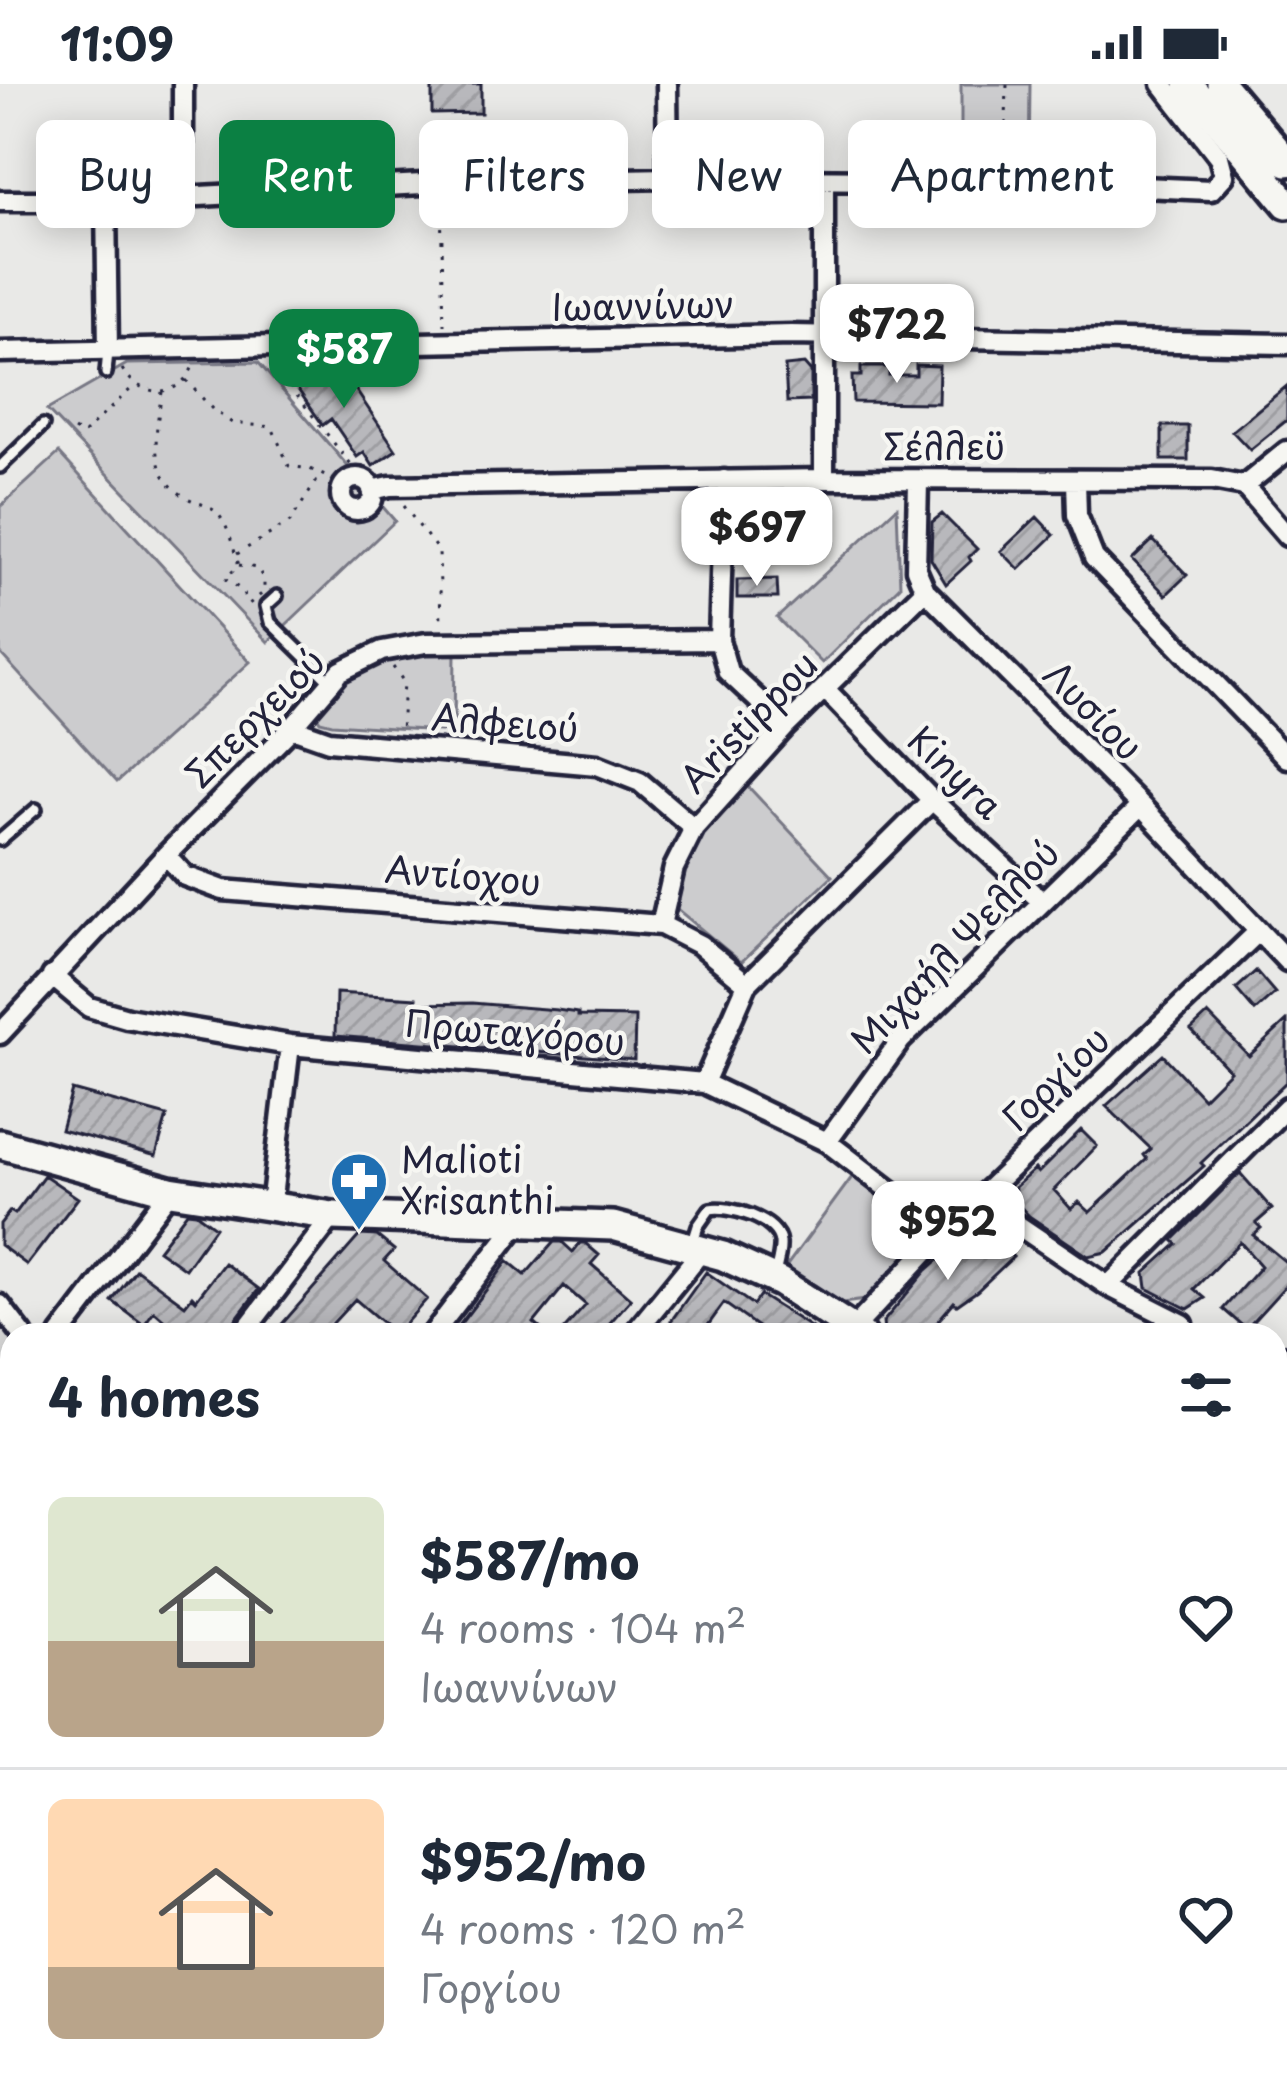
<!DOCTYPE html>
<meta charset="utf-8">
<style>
body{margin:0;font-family:"Playpen Sans",sans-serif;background:#f6f6f7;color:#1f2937;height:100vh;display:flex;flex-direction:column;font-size:45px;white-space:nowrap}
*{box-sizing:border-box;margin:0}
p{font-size:39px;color:#747a83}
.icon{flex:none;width:66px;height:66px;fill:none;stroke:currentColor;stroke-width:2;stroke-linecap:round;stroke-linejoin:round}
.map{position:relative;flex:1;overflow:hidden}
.panel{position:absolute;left:0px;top:1239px;width:1287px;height:771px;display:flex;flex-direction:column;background:#fff;border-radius:36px 36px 0 0;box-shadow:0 6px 30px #0003}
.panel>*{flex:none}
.hud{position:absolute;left:36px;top:36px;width:1215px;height:108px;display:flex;gap:24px}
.price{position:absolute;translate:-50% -102px;padding:0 27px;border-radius:24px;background:#fff;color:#222;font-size:39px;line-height:78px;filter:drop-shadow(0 3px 6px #0008)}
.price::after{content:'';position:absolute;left:50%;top:72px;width:36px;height:27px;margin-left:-18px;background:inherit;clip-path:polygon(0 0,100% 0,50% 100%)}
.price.selected{background:#0b8043;color:#fff}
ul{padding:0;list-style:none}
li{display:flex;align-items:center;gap:36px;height:300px;padding:0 48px}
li+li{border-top:3px solid #e0e1e3}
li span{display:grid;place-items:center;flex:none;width:336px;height:240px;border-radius:18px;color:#555}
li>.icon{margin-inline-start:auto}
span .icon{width:144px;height:144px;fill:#fffc;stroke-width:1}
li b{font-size:51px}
h2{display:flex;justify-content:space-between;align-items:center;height:144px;padding:0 48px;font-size:51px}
.chip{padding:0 42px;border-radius:18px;background:#fff;box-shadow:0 6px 30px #0003;font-size:42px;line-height:108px}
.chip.selected{background:#0b8043;color:#fff}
.status{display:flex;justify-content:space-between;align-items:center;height:84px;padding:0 60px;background:#fff;direction:ltr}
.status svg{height:33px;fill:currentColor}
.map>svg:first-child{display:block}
</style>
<div class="status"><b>11:09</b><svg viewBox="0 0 49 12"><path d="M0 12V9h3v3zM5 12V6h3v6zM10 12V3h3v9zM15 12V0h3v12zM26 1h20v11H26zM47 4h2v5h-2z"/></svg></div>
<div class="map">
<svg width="1287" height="2009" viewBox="0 0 1287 2009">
<defs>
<pattern id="building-hatch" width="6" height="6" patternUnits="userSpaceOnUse" patternTransform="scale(3)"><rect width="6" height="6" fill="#b8b8bc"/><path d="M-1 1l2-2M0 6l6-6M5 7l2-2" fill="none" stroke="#9e9ea2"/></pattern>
</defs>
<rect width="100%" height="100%" fill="#e9e9e7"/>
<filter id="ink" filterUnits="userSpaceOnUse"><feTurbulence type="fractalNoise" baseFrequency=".00833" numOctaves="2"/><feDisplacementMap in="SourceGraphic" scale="24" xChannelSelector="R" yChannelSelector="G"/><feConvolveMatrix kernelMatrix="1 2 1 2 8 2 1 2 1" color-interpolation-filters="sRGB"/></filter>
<g filter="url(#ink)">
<!-- built -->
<path fill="#dadada" d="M 0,1232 L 12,1251 L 12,1465 L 0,1472 Z"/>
<!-- green -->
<path fill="#ccccce" stroke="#777784" stroke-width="3" d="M 961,0 L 1030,0 L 1029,87 L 961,87 Z
M 258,278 L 395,437 L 268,558 L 47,326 L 127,280 Z
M 59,369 L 250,578 L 117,698 L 0,569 L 0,423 Z
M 897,423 L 900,502 L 822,579 L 777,534 Z
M 455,568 L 454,648 L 332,640 L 320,637 L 314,627 C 367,572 380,571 455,568 Z
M 743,697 L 832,792 L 741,878 L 667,817 L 710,737 Z
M 855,1089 L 916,1138 L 923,1161 L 866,1216 L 842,1219 L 785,1184 Z
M 1275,1694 L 1287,1696 L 1287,1822 L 1275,1822 Z"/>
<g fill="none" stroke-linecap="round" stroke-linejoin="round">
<!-- river -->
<path stroke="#a5a5ac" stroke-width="30" d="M 0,1781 L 12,1785
M 511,1998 L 522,2009"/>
</g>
<!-- building -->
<path fill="url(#building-hatch)" stroke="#22223b" stroke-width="3" d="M 432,0 L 481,0 L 481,29 L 432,30 Z
M 314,276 L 323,288 L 337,278 L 396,366 L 373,382 L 364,368 L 357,373 L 331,335 L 323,341 L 294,300 L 306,292 L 302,285 Z
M 804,280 L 811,288 L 811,317 L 787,318 L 785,282 Z
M 916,281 L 939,282 L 938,319 L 853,318 L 852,292 L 861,292 L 861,283 L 889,283 L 889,291 L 916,291 Z
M 1287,302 L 1287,336 L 1250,366 L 1232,347 Z
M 1162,342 L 1188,342 L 1188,376 L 1162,376 Z
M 942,430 L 977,465 L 969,473 L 971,477 L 946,500 L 931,475 L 932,438 Z
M 1037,433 L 1054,451 L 1019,485 L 1001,467 Z
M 1153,456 L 1187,491 L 1166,511 L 1132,476 Z
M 777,495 L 778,514 L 737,514 L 737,496 Z
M 1256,887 L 1275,909 L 1255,927 L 1236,905 Z
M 336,909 L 416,914 L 416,920 L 472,919 L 557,926 L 578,929 L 578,932 L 635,933 L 634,976 L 335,952 Z
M 1208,930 L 1249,972 L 1287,937 L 1287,997 L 1201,1079 L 1204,1082 L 1106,1168 L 1088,1172 L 1029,1132 L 1014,1116 L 1015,1103 L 1035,1085 L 1038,1089 L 1081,1046 L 1097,1062 L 1054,1106 L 1071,1125 L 1079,1118 L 1090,1128 L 1147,1075 L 1144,1071 L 1151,1065 L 1106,1022 L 1163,971 L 1203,1014 L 1230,987 L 1191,946 Z
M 72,1006 L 167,1032 L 156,1072 L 61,1046 Z
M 1240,1089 L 1272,1125 L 1256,1139 L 1261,1144 L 1253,1151 L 1287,1179 L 1287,1200 L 1246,1245 L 1223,1225 L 1261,1182 L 1240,1158 L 1194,1205 L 1205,1214 L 1188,1225 L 1147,1204 L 1145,1189 L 1177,1160 L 1173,1156 Z
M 44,1091 L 78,1114 L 27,1181 L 0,1161 L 0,1140 L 10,1127 L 15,1130 Z
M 187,1128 L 196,1129 L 215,1143 L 185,1185 L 158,1166 Z
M 979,1140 L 1013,1173 L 977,1207 L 957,1221 L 954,1218 L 926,1251 L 884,1248 L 883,1238 L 926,1187 Z
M 360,1151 L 377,1152 L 394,1166 L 384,1177 L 427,1215 L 396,1250 L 355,1215 L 322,1251 L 295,1251 L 282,1240 Z
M 554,1158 L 562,1158 L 573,1168 L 580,1159 L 585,1159 L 599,1171 L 591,1180 L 631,1215 L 599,1251 L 559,1251 L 586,1221 L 564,1202 L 534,1239 L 548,1251 L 452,1251 L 508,1177 L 525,1191 Z
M 224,1179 L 259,1205 L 230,1243 L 229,1251 L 182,1251 L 154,1227 L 144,1241 L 112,1217 L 136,1185 L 185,1221 L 192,1212 L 196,1216 Z
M 706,1188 L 753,1221 L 760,1211 L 823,1251 L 769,1251 L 724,1219 L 701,1251 L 661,1251 Z"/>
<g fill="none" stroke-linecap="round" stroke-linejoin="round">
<!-- lane casing -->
<g stroke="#22223b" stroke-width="18">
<path id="lane" d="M 106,289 L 108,267
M 0,383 L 43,341
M 277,512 L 266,522 L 270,538 L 331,598
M 0,756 L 36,725
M 692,1161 L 698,1142 L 710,1125 C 729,1121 778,1135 780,1159 C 781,1168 777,1181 775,1190"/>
</g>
<!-- street casing -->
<g stroke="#22223b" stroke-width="27">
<path id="street" d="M 183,0 L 183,110
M 667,0 L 668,94
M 0,117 L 106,117 L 441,99 L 668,94 L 1005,97 L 1211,106 L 1224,92 L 1219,73 L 1162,0
M 106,117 L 108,267
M 0,268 L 791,251 L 1287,260
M341 410a16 16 0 1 1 32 0a16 16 0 1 1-32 0Z
M 824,395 L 824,96
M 724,396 L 719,556 L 728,588 L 786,642
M 1076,396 L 1077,431 L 1094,474 L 1287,674
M 918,398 L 916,485 L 925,506 L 1141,722 L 1287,877
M 1244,402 L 1287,452
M 372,406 L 390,402 L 824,395 L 1212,396 L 1244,402 L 1287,367
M 825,605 L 932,716 L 1042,818
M 292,644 L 329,657 L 597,681 L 640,698 L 694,744
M 166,771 L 185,792 L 223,806 L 661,841 L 700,861 L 747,900
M 661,841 L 674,784 L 694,744 L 786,642 L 925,506
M 52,892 L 89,923 L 127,934 L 290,961 L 704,999 L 827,1058 L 944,1148
M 0,950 L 166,771 L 292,644 L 341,587 L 382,567 L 426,559 L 719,556
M 704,999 L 747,900 L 932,716
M 827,1058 L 901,956 L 1141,722
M 979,1115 L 1108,1202 L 1183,1240
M 271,1122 L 290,961
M 1108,1202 L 1287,1023
M 0,1221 L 23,1251
M 853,1245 L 944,1148 L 1259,847
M 60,1251 L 170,1107
M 242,1251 L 333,1132
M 432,1251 L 520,1137
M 633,1251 L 704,1164
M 1275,1288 L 1287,1272
M 1275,1524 L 1287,1527
M 0,1571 L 12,1564
M 0,1669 L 12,1672
M 1275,1687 L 1287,1689
M 1275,1842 L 1287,1843
M 636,1998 L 645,2009
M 827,1998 L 835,2009
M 1092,1998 L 1114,2009
M 106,2009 L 117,1998
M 300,2009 L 302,1998
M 326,2009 L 345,1998
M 1008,2009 L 1014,1998
M 1281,2009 L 1287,1975"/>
</g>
<!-- secondary casing -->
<g stroke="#22223b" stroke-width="36">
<path id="secondary" d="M 1188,0 L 1287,120
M 1221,0 L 1287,78
M 0,1060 L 170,1107 L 333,1132 L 613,1142 L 723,1172 L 780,1198 L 862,1251
M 1275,1374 L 1287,1376
M 0,1889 L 12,1892
M 348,1998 L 361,2009"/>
</g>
<!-- path -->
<path stroke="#22223b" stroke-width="3" stroke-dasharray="3 9" stroke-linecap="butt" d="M 1005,76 L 1007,0
M 441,119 L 444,241
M 275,283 L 361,394
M 122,285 C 140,314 179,316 193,282
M 186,296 L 213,326 L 232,339 L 272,343 L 289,382 L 310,385 L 344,401
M 162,308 C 156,345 146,389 184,412 C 194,419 208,420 217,429 C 229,441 233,465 239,481
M 74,346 L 82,351 L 134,302
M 404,422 L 439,468 L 441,539
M 237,470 L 290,438 L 320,392
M 239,481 L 257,484 L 264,495 L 264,508 L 249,520 L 240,505 L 225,495 Z
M 393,583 L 404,598 L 401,648
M 1202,1246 L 1217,1251"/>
<!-- lane -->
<use href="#lane" stroke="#f6f6f2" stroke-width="9"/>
<!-- street -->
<use href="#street" stroke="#f6f6f2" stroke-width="18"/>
<!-- secondary -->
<use href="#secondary" stroke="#f6f6f2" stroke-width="27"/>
</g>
</g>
<!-- icons -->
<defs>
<g id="pharmacy-pin" transform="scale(3)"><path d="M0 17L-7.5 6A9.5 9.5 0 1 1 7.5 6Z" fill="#1f6fb2" stroke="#f6f6f2"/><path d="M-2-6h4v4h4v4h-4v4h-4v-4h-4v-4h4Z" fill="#fff"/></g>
</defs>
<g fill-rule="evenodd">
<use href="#pharmacy-pin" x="359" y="1097"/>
</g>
<g text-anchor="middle" stroke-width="9" stroke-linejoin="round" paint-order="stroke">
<!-- street labels -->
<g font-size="36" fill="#22223b" stroke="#f6f6f2">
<text transform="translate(643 222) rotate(-1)" y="13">Ιωαννίνων</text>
<text x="944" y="376">Σέλλεϋ</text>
<text transform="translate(1093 627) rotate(45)" y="13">Λυσίου</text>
<text transform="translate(255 634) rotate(-45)" y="13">Σπερχειού</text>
<text transform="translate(749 638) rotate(-46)" y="13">Aristippou</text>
<text transform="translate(505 639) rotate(5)" y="13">Αλφειού</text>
<text transform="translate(955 689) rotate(44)" y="13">Kinyra</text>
<text transform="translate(463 792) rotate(5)" y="13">Αντίοχου</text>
<text transform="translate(955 863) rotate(-46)" y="13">Μιχαήλ Ψελλού</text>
<text transform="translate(515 949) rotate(5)" y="13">Πρωταγόρου</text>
<text transform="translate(1056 995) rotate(-44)" y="13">Γοργίου</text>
</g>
<!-- poi labels -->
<g font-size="36" fill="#22223b" stroke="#f6f6f2" text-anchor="start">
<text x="401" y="1089">Malioti<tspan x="401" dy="41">Xrisanthi</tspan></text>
</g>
</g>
</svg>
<b class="price" style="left:897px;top:302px">$722</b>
<b class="price selected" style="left:344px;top:327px">$587</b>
<b class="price" style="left:757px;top:505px">$697</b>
<b class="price" style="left:948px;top:1199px">$952</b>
<div class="hud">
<a class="chip">Buy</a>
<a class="chip selected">Rent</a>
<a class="chip">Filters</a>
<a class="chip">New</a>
<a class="chip">Apartment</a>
</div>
<section class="panel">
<h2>4 homes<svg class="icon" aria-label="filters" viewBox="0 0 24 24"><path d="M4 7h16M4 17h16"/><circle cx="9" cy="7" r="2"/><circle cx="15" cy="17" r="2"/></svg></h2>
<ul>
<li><span style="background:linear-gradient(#dfe7d0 60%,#b9a48a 0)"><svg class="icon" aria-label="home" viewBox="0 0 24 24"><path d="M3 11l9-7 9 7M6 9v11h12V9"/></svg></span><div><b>$587/mo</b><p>4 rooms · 104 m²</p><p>Ιωαννίνων</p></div><svg class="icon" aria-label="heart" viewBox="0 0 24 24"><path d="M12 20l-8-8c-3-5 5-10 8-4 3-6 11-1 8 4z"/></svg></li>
<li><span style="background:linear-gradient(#ffd9b3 70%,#b9a48a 0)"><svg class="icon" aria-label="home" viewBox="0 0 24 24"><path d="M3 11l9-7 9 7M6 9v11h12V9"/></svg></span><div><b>$952/mo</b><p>4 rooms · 120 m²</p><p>Γοργίου</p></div><svg class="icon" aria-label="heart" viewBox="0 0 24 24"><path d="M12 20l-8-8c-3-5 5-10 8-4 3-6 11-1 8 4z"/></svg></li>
</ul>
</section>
</div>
